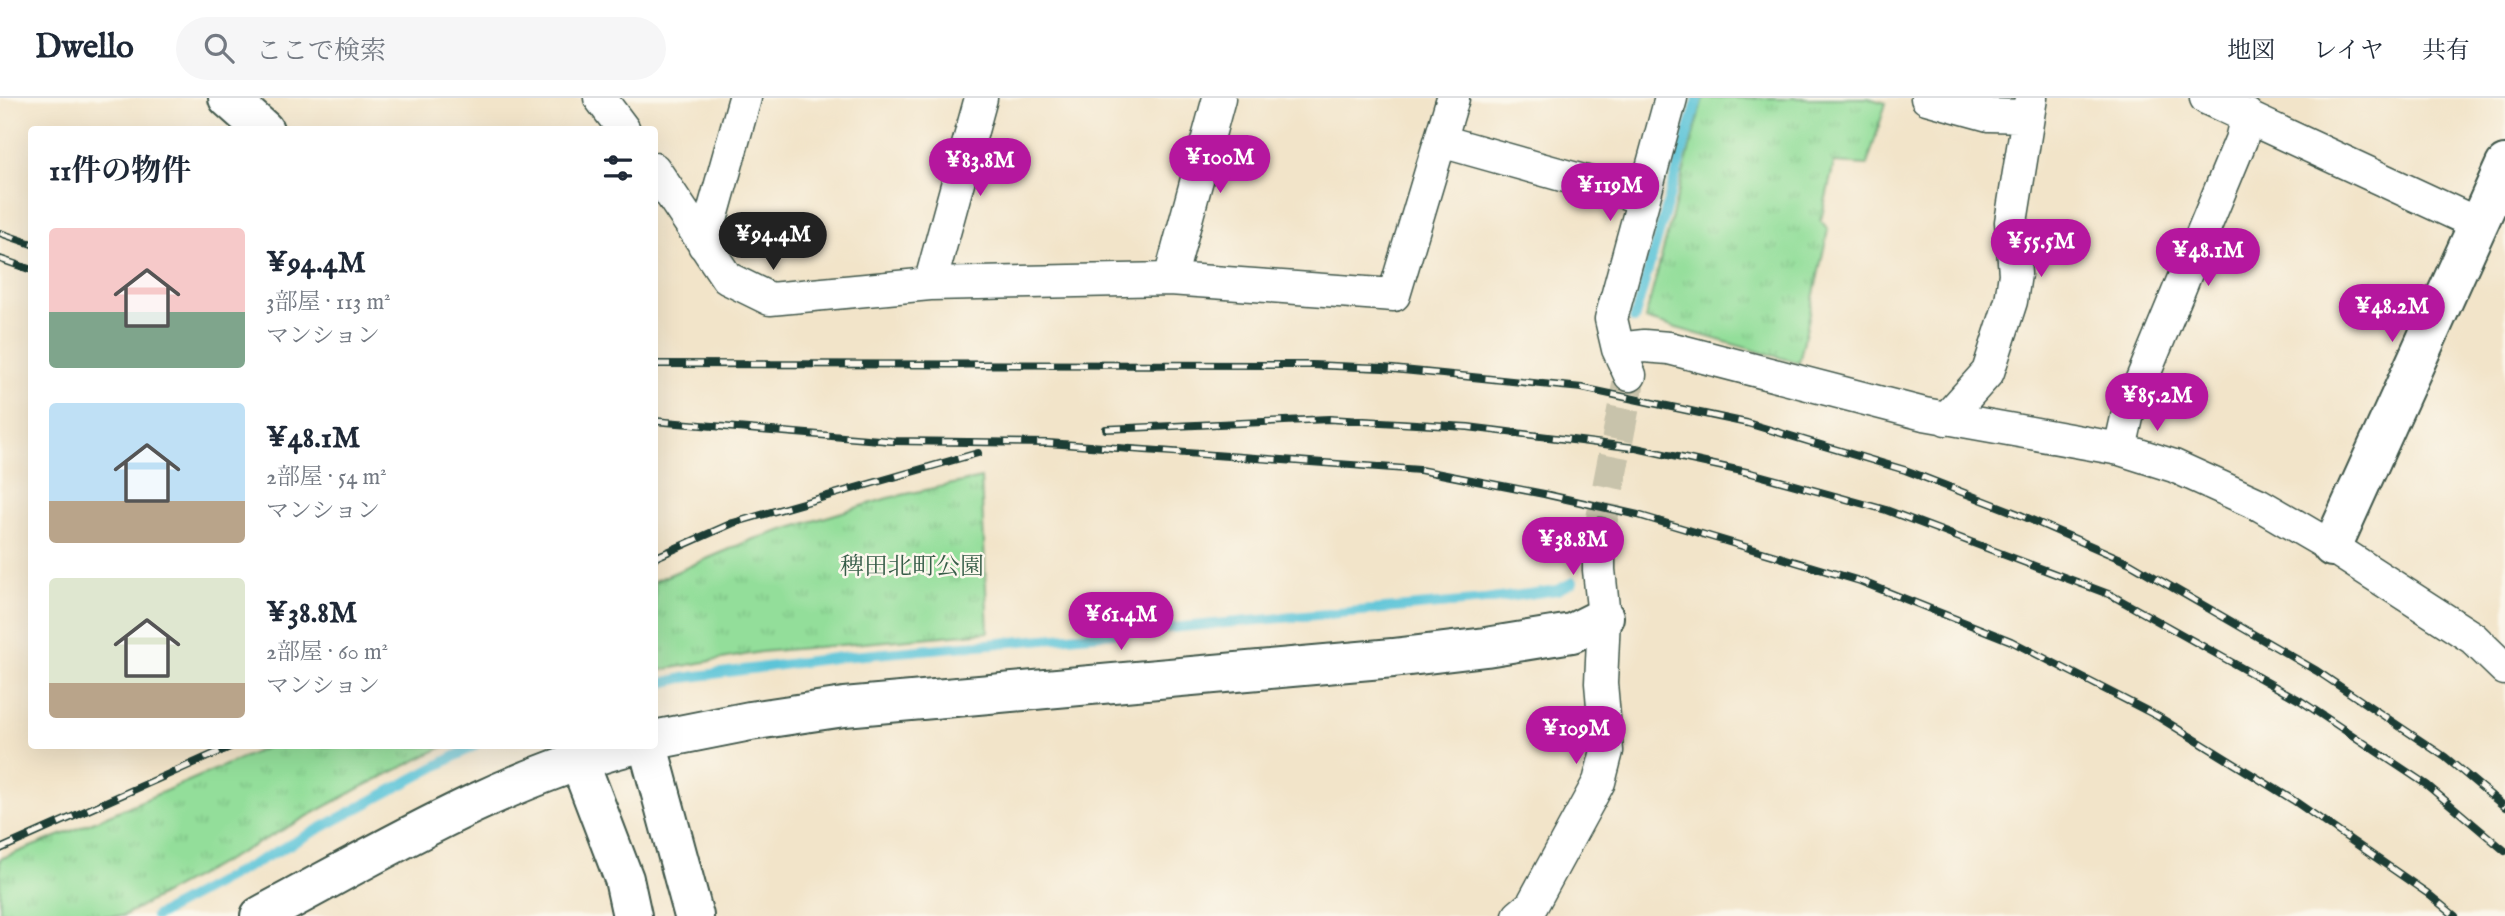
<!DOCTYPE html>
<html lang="ja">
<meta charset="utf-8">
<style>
body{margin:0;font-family:"IM FELL English","Noto Serif JP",serif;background:#f6f6f7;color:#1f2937;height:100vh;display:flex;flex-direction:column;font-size:26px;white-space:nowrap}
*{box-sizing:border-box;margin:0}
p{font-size:23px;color:#747a83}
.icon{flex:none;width:38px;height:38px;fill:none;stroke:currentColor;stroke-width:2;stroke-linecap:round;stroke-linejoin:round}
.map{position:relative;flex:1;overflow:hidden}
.sheet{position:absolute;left:28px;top:28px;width:630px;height:623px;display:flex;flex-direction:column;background:#fff;border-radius:7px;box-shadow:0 7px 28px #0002}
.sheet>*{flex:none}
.price{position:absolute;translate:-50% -60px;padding:0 16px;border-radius:24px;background:#b5179e;color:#fff;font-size:23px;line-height:46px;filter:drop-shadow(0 2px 4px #0008)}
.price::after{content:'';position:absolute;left:50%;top:42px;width:21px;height:16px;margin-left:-10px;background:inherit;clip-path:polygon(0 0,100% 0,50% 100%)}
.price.current{background:#222;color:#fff}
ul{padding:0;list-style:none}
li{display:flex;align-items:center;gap:21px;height:175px;padding:0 21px}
li span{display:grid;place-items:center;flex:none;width:196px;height:140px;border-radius:7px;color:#555}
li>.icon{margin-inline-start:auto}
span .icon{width:84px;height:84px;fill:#fffc;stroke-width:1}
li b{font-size:30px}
h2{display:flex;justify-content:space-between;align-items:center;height:84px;padding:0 21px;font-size:30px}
header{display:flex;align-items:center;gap:42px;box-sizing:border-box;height:98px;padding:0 35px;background:#fff;border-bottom:2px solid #e0e1e3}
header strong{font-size:33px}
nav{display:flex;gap:38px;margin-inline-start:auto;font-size:24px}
.search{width:490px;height:63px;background:#f6f6f7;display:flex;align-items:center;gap:18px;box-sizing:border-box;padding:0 24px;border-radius:38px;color:#747a83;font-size:26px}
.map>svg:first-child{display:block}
</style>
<header>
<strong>Dwello</strong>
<div class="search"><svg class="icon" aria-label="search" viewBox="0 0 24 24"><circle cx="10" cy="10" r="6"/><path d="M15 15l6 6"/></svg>ここで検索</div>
<nav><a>地図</a><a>レイヤ</a><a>共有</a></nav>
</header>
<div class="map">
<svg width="2505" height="818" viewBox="0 0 2505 818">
<defs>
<pattern id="park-tufts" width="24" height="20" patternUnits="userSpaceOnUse" patternTransform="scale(1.75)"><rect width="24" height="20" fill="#93de9a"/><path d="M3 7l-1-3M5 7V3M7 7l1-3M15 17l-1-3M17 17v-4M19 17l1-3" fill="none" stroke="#7ebf85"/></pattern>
</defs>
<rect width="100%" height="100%" fill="#fbf7ec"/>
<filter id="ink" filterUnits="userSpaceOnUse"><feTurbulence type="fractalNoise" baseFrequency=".0143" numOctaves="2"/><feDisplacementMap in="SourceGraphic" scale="14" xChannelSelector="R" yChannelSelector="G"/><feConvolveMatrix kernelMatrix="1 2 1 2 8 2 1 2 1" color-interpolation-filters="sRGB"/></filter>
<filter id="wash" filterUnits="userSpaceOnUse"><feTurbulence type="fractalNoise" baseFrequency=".00686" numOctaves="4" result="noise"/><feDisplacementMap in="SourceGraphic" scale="28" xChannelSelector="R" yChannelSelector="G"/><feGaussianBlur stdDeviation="1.57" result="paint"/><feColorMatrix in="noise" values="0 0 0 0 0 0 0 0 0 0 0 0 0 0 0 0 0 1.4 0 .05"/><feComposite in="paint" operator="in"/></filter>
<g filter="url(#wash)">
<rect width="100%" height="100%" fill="#f2e4c9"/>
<!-- park -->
<path fill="url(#park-tufts)" stroke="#598e67" stroke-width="2" d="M 1703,0 L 1868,0 L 1886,5 L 1867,67 L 1834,65 L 1821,122 L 1828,132 L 1799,265 L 1645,221 Z
M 981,380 L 988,534 L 761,554 L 655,573 L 655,483 L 751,442 L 888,400 Z
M 270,648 L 445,648 L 360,690 L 123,818 L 0,818 L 0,761 L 74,732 Z"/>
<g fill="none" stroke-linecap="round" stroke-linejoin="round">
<!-- stream -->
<path stroke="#5cc4d8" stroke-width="10" d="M 1634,221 L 1698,0
M 654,587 L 683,580 L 841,559 L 1485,502 L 1557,492 L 1573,484
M 156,818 L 474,648"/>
</g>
</g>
<g filter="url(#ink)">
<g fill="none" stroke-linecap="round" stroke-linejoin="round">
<!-- street-tunnel -->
<path stroke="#c8c3ab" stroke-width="32" stroke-dasharray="32 16" stroke-linecap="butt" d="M 1599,436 L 1630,277"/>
<!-- street casing -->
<g stroke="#3f564a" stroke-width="35">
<path id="street" d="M 600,0 L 624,32
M 1927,0 L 1989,17 L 2028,18
M 2206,0 L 2478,126
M 1441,43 L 1644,100
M 654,71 L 727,180 L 770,201 L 930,186 L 1170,181 L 1394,197 L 1453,0
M 704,147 L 745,0
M 1170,181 L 1219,0
M 930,186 L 981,0
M 1618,251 L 1644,248 L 1669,250 L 1924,316 L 2120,351 L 2174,368 L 2260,407 L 2332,449 L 2473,540 L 2505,571
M 1630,277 L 1618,251 L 1611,221 L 1671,0
M 1946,321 L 1988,274 L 2011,203 L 2015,176 L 2011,124 L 2031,0
M 2120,351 L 2128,315 L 2241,42 L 2247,17
M 1519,818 L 1532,807 L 1599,684 L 1607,653 L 1601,585 L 1604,519 L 1599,472 L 1599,436"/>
</g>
<!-- secondary casing -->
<g stroke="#3f564a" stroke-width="42">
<path id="secondary" d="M 228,0 L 264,32
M 2332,449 L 2505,67
M 654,642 L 750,623 L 844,609 L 1393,560 L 1486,549 L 1572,535 L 1604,519
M 648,648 L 694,818
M 579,663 L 624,781 L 632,818
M 260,818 C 379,755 498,682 629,648"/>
</g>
<!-- street -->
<use href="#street" stroke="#fff" stroke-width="32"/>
<!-- secondary -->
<use href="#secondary" stroke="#fff" stroke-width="38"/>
<!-- rail casing -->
<g stroke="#1f3d34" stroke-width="8">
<path id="rail" d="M 0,135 L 32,146
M 0,161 L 32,172
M 654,266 L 1312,267 L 1383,270 L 1582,290 L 1747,325 L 1905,372 L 2016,415 L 2130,465 L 2317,573 L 2445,659 L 2505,709
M 654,323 L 891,343 L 1048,345 L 1420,372 L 1544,396 L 1638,417 L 1860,483 L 2011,543 L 2157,618 L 2293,702 L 2427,795 L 2455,818
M 1106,331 L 1329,321 L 1468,329 L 1636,350 L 1751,375 L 1886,412 L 2111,497 L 2301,603 L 2427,687 L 2505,753
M 654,460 L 733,425 L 978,355
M 0,751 L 232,648"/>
</g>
<!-- rail -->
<use href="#rail" stroke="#fbf7ec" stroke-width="5" stroke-dasharray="16" stroke-linecap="butt"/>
</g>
</g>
<g text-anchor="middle" stroke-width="5" stroke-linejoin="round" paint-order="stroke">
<!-- park labels -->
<g font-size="24" fill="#365d48" stroke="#fbf7ec">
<text x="912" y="476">稗田北町公園</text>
</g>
</g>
</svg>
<b class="price" style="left:1220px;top:97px">¥100M</b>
<b class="price" style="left:980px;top:100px">¥83.8M</b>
<b class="price" style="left:1610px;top:125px">¥119M</b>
<b class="price current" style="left:773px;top:174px">¥94.4M</b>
<b class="price" style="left:2041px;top:181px">¥55.5M</b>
<b class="price" style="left:2208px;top:190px">¥48.1M</b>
<b class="price" style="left:2392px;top:246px">¥48.2M</b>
<b class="price" style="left:2157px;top:335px">¥85.2M</b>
<b class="price" style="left:1573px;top:479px">¥38.8M</b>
<b class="price" style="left:1121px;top:554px">¥61.4M</b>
<b class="price" style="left:1576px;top:668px">¥109M</b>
<section class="sheet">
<h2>11件の物件<svg class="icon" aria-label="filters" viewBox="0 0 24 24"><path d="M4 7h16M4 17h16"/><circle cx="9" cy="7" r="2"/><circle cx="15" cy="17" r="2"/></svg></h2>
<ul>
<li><span style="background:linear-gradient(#f6c9c9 60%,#7fa58c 0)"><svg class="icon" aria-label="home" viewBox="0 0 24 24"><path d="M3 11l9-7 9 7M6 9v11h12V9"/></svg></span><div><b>¥94.4M</b><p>3部屋 · 113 m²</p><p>マンション</p></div></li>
<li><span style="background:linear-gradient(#bfe0f5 70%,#b9a48a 0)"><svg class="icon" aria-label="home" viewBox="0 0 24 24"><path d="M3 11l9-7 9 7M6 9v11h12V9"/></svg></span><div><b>¥48.1M</b><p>2部屋 · 54 m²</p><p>マンション</p></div></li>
<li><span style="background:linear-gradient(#dfe7d0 75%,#b9a48a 0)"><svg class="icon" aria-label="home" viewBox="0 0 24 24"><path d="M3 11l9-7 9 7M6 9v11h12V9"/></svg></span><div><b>¥38.8M</b><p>2部屋 · 60 m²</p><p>マンション</p></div></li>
</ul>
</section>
</div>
